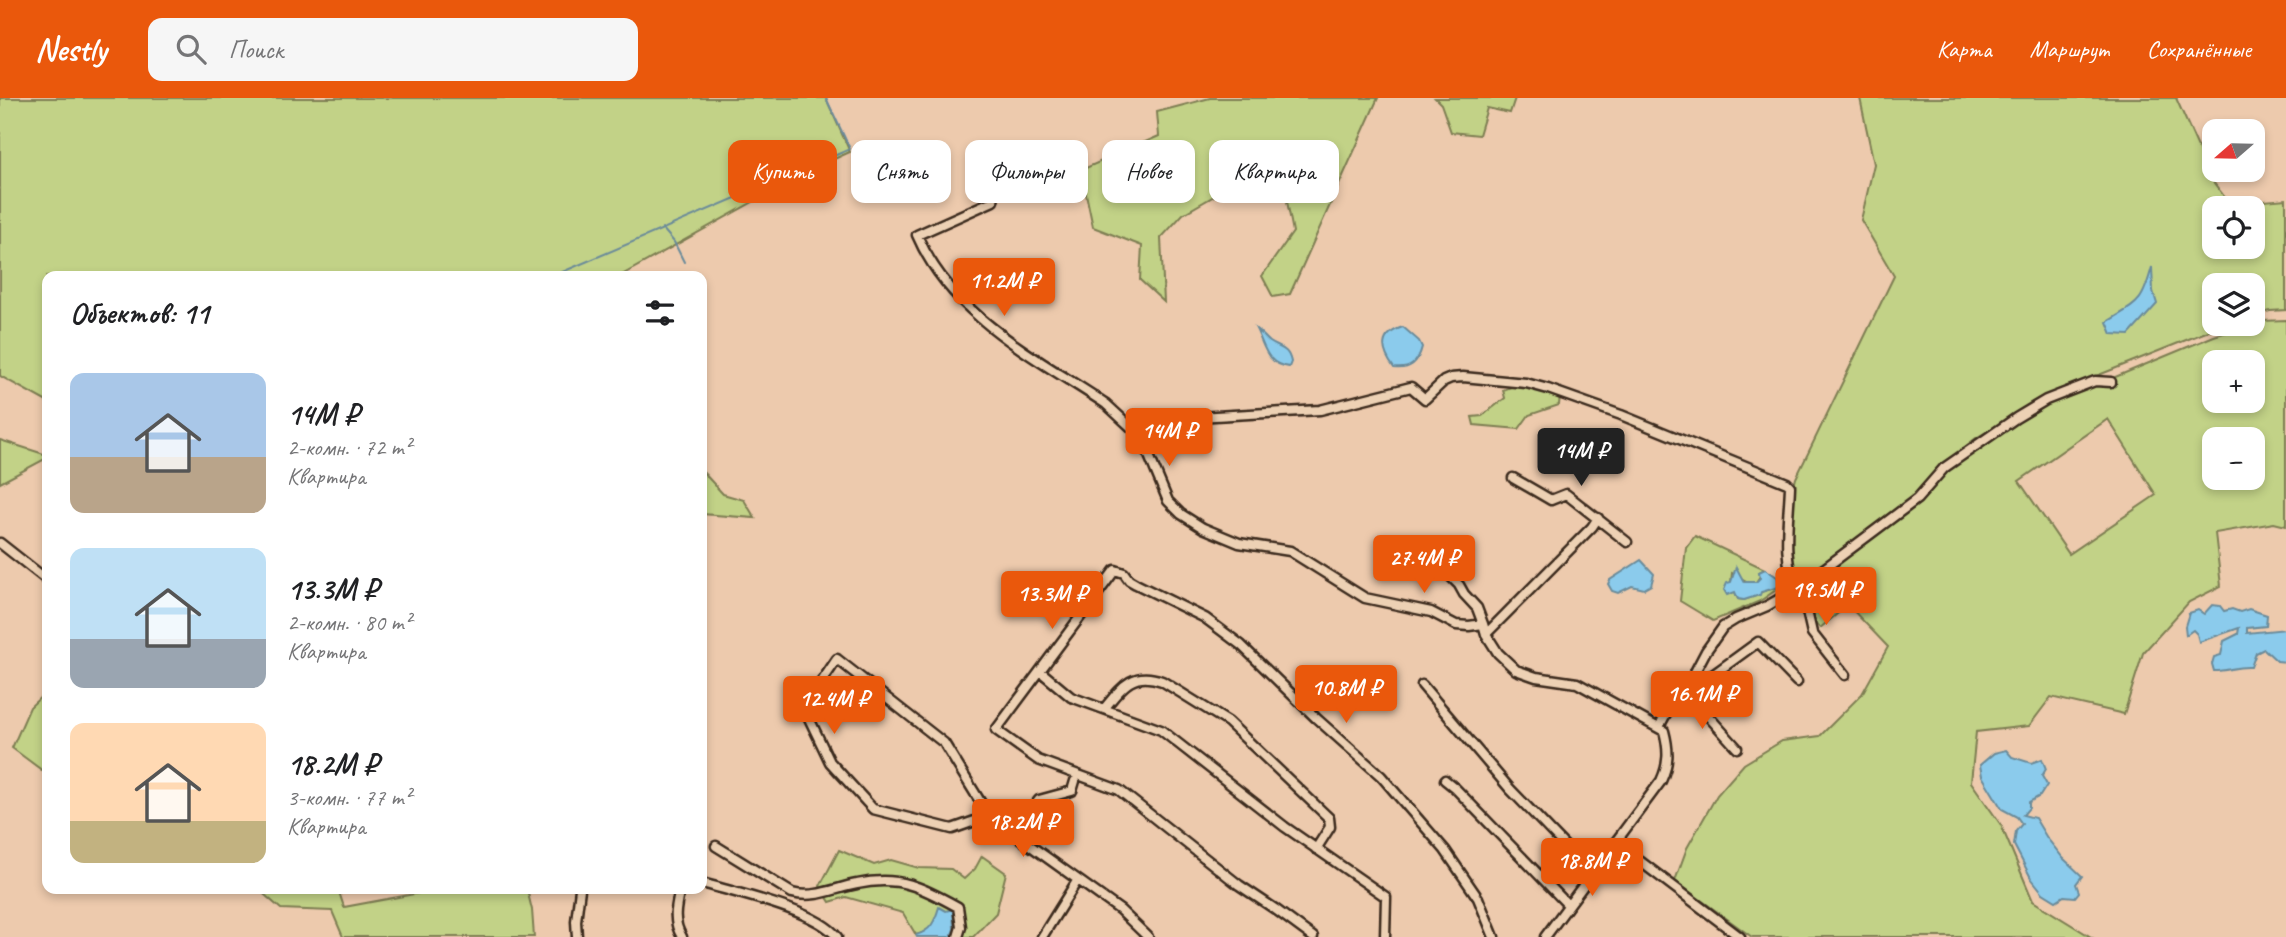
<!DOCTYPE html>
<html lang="ru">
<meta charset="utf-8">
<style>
body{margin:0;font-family:Caveat,sans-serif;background:#f6f6f6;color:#202124;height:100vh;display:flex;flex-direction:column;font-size:26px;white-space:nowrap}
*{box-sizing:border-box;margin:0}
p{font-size:23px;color:#757577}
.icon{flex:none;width:38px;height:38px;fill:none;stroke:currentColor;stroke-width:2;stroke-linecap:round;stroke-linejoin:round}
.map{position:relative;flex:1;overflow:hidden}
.drawer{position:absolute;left:42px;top:173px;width:665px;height:623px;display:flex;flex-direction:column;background:#fff;border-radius:14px;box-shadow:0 4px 10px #0003}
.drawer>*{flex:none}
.guide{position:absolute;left:728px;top:42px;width:665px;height:63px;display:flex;gap:14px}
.needle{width:46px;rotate:250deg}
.buttons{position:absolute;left:2202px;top:21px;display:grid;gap:14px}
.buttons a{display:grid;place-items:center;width:63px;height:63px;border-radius:14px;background:#fff;box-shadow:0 4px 10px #0003;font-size:35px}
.price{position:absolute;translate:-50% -60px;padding:0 16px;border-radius:7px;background:#ea580c;color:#fff;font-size:23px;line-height:46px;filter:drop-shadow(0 2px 4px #0008)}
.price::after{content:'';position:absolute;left:50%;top:42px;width:21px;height:16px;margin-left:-10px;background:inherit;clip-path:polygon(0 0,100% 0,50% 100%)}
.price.selected{background:#222;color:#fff}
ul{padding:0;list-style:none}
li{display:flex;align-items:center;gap:21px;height:175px;padding:0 28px}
li span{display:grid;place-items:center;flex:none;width:196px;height:140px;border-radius:14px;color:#555}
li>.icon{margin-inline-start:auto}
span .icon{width:84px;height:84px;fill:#fffc;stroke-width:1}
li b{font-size:30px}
h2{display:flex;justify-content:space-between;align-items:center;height:84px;padding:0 28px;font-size:30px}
.chip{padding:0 24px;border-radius:14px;background:#fff;box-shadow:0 4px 10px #0003;font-size:24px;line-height:63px}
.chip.selected{background:#ea580c;color:#fff}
header{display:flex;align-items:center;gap:42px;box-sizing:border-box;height:98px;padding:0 35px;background:#ea580c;color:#fff}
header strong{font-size:33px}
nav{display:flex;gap:38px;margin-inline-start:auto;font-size:24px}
.search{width:490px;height:63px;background:#f6f6f6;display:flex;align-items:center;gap:18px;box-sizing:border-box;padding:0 24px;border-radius:14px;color:#757577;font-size:26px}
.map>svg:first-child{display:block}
</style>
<header>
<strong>Nestly</strong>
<div class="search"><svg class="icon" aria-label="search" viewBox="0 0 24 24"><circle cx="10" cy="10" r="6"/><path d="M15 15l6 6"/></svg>Поиск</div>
<nav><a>Карта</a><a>Маршрут</a><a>Сохранённые</a></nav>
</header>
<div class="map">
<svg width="2286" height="839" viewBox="0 0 2286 839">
<rect width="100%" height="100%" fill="#edcaad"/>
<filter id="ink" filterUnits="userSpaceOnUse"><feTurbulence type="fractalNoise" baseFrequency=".0143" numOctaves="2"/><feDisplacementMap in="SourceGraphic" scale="14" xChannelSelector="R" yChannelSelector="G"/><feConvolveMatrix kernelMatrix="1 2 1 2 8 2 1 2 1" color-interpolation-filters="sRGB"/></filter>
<g filter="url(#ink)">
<!-- green -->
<path fill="#c2d287" stroke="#7e7e52" stroke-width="2" fill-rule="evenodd" d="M 0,0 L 826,0 L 850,54 L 814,70 L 620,178 L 47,178 L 47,304 L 0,278 Z
M 1210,0 L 1378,0 L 1290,196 L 1273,199 L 1262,178 L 1293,134 L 1284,88 L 1278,73 L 1260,54 L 1259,64 L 1264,75 L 1230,89 L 1183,116 L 1161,140 L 1164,204 L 1140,182 L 1142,148 L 1093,129 L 1081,72 L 1159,38 L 1157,14 Z
M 1435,0 L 1515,0 L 1510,15 L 1487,10 L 1479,37 L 1451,34 L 1441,6 Z
M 1860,0 L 2176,0 L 2214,85 L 2230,106 L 2286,101 L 2286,212 L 2270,213 L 2252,218 L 2252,187 L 2214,187 L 2214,226 L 2226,226 L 2049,297 L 1976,340 L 1941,368 L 1916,398 L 1798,485 L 1782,488 L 1760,503 L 1713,523 L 1680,503 L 1686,450 L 1695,438 L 1765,471 L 1759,474 L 1760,478 L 1756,484 L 1750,485 L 1732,475 L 1731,484 L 1738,501 L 1744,502 L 1759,497 L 1761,494 L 1782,488 L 1791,471 L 1793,392 L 1796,380 L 1894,178 L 1861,122 L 1874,66 ZM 2214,110 L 2252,110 L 2252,149 L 2214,149 Z
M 2286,222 L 2286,428 L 2274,425 L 2215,435 L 2221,488 L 2189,504 L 2143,555 L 2124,616 L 2051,599 L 2029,628 L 1976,634 L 1971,684 L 2001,727 L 2033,803 L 2091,839 L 1752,839 L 1675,783 L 1687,750 L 1717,697 L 1744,666 L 1782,643 L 1820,638 L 1862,596 L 1888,549 L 1848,507 L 1820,530 L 1788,494 L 1939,381 L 1963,357 L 2054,302 L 2084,292 L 2214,238 L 2261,223 ZM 2214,264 L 2252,264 L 2252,303 L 2214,303 ZM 2108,321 L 2156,397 L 2069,456 L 2019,383 ZM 2214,341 L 2252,341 L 2252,380 L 2214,380 Z
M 1519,286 L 1560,297 L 1559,307 L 1529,317 L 1519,331 L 1474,327 L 1472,319 L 1482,318 L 1505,300 L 1503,292 Z
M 0,342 L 47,357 L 47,360 L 0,385 Z
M 702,373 L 723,396 L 744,402 L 755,420 L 702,416 Z
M 47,593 L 47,676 L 12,650 L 30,609 Z
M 839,752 L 874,767 L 891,762 L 919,770 L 951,771 L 964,781 L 975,771 L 982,758 L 1006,775 L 996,815 L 973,839 L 951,839 L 954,831 L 934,827 L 922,835 L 916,837 L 903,815 L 846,799 L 830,804 L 820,788 Z
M 258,791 L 338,791 L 344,809 L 441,791 L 527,791 L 532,812 L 534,839 L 343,839 L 332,813 L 281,811 Z"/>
<!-- water -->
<path fill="#8bcbec" stroke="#6b8b9a" stroke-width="2" d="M 2152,169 L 2153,193 L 2157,206 L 2129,237 L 2112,236 L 2107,224 C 2139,204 2142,206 2152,169 Z
M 1403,229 L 1419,243 L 1422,249 C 1418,265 1410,272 1394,270 C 1381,252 1378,237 1403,229 Z
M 1256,231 C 1262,235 1265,240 1270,244 C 1280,251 1288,249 1291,264 L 1289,269 C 1266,266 1265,249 1256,231 Z
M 1641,462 L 1654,476 L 1651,487 L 1644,491 L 1632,488 L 1618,495 L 1612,493 L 1608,486 L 1610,482 Z
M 1736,469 L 1744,484 L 1756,484 L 1760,480 L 1759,474 L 1765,471 L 1777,479 L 1782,488 L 1761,494 L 1760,497 L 1744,502 L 1738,501 L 1735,494 L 1727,497 L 1724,492 L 1727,485 L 1731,484 Z
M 2212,507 L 2220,508 L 2224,513 L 2232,511 L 2240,514 L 2249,511 L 2267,517 L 2266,528 L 2247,530 L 2247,535 L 2286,531 L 2286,564 L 2277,563 L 2264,551 L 2256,555 L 2251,569 C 2236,568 2228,573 2214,573 L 2212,566 L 2214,559 L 2221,557 L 2224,543 L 2238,536 L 2239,530 L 2199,544 L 2197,536 L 2193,532 L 2186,537 L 2185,528 L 2189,515 L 2198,512 L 2204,516 Z
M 2006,652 L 2012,659 L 2031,665 L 2042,661 L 2046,671 L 2042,678 L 2047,687 L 2040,698 L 2029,704 L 2029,710 L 2023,717 L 2035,720 L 2047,740 L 2063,760 L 2082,778 L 2076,786 L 2079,794 L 2075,799 L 2064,798 L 2056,803 L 2043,795 L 2031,780 L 2014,747 L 2016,733 L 2022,726 L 2017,719 L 2002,711 L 1982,678 L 1980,667 L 1994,655 Z
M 939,809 L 946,813 L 953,811 L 954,831 L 951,839 L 917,839 L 916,837 C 931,833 935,823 939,809 Z"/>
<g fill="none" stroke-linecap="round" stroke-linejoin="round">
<!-- stream -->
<path stroke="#6b8b9a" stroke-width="2" d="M 662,130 L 674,144 L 684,164
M 553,178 L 850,51 L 826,0"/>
<!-- minor casing -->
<g stroke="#3b2a1e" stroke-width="13">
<path id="minor" d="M 994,97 L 993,103 L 917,137 C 952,219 1036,259 1106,306 L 1133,331 L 1145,348 L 1168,403 L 1181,416 L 1203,430 L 1239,445 L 1290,453 L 1365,500 L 1431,514 L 1456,527 L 1469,528 L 1483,526 L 1486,536 L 1498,555 L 1516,572 L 1536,579 L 1577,585 L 1664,633 C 1669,652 1669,666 1661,683 L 1545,839
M 1145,348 L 1154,326 L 1163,321 L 1320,312 L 1411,289 L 1425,301 L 1444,283 L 1451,280 L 1463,279 L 1526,285 L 1548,291 L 1621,317 L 1787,385 L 1790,388 C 1789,421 1781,462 1797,491
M 1513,380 L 1551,402 L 1566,396 L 1627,444
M 0,445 L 47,482
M 1435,463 L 1459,487 L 1464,496 L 1477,510 L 1483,526
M 1801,487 L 1812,535 L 1845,577
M 1486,536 L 1592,429 L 1598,420
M 1040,573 L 1071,599 L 1161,632 L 1285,729 L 1386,799 L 1385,839
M 1422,587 L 1510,691 L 1592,776
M 1687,589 L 1714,576 L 1758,544 L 1797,584
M 1681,595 L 1691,599 L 1737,650
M 1104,611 C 1121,590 1132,572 1162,583 L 1228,624 L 1329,720 L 1330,729 L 1316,751
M 1659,629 L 1668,612 L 1687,589 L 1706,553 L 1723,529 L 1736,521 L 1767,508 L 1797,491 L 1917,401 L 1944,370 L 2016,320 L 2046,302 L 2064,295 L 2095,283 L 2111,284
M 1445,682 L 1455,690 L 1568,807
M 989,718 L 952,731 L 873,711 L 830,664 L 806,614 L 808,604 L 837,561 L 944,645 L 989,718 L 1120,812 L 1148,839
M 1013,736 L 1039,702 L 1072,693 L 1075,683
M 1616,745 L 1740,839
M 716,748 L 792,795 C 815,801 835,790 857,786 C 899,777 922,789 958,809 L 961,829 L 958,839
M 702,785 C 736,795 816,812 837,839
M 680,791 C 676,809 672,823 682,839
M 577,839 L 576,823 L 580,791
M 1042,839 L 1077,783
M 1313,839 L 1275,811 L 1239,787 L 1119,692 L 1038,662 L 996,632 L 1115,472 L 1124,475 L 1129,482 L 1136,486 L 1205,520 L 1241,547 L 1316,620 L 1381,678 L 1445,752 L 1478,800 L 1494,839"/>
</g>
<!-- minor -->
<use href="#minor" stroke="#edd1b4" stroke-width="8"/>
</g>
</g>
</svg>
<div class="buttons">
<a><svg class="needle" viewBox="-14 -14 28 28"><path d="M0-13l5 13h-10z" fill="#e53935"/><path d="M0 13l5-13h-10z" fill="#757577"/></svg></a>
<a><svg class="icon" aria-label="locate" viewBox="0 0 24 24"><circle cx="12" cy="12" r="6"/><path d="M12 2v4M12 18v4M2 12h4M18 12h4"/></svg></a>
<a><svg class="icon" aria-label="layers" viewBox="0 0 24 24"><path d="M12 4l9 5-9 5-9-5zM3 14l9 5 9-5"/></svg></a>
<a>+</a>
<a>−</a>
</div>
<b class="price" style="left:1004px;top:220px">11.2M ₽</b>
<b class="price" style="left:1169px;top:370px">14M ₽</b>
<b class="price selected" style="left:1581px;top:390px">14M ₽</b>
<b class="price" style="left:1424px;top:497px">27.4M ₽</b>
<b class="price" style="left:1826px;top:529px">19.5M ₽</b>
<b class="price" style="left:1052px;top:533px">13.3M ₽</b>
<b class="price" style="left:1346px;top:627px">10.8M ₽</b>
<b class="price" style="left:1702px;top:633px">16.1M ₽</b>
<b class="price" style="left:834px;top:638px">12.4M ₽</b>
<b class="price" style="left:1023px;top:761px">18.2M ₽</b>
<b class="price" style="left:1592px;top:800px">18.8M ₽</b>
<div class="guide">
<a class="chip selected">Купить</a>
<a class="chip">Снять</a>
<a class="chip">Фильтры</a>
<a class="chip">Новое</a>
<a class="chip">Квартира</a>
</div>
<section class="drawer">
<h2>Объектов: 11<svg class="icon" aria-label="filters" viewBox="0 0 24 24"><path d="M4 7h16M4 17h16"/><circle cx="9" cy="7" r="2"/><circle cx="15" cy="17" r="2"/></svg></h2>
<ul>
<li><span style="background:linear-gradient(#a9c7e8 60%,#b9a48a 0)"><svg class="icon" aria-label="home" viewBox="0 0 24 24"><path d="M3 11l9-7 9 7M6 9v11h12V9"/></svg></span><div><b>14M ₽</b><p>2-комн. · 72 m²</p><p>Квартира</p></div></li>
<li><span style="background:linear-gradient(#bfe0f5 65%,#9aa5b1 0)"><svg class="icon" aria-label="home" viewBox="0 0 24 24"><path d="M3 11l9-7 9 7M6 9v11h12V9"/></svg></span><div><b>13.3M ₽</b><p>2-комн. · 80 m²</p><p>Квартира</p></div></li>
<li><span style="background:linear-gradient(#ffd9b3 70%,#c2b280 0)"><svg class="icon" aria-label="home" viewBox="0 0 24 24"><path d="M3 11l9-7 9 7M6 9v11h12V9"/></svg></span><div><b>18.2M ₽</b><p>3-комн. · 77 m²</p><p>Квартира</p></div></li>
</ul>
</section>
</div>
